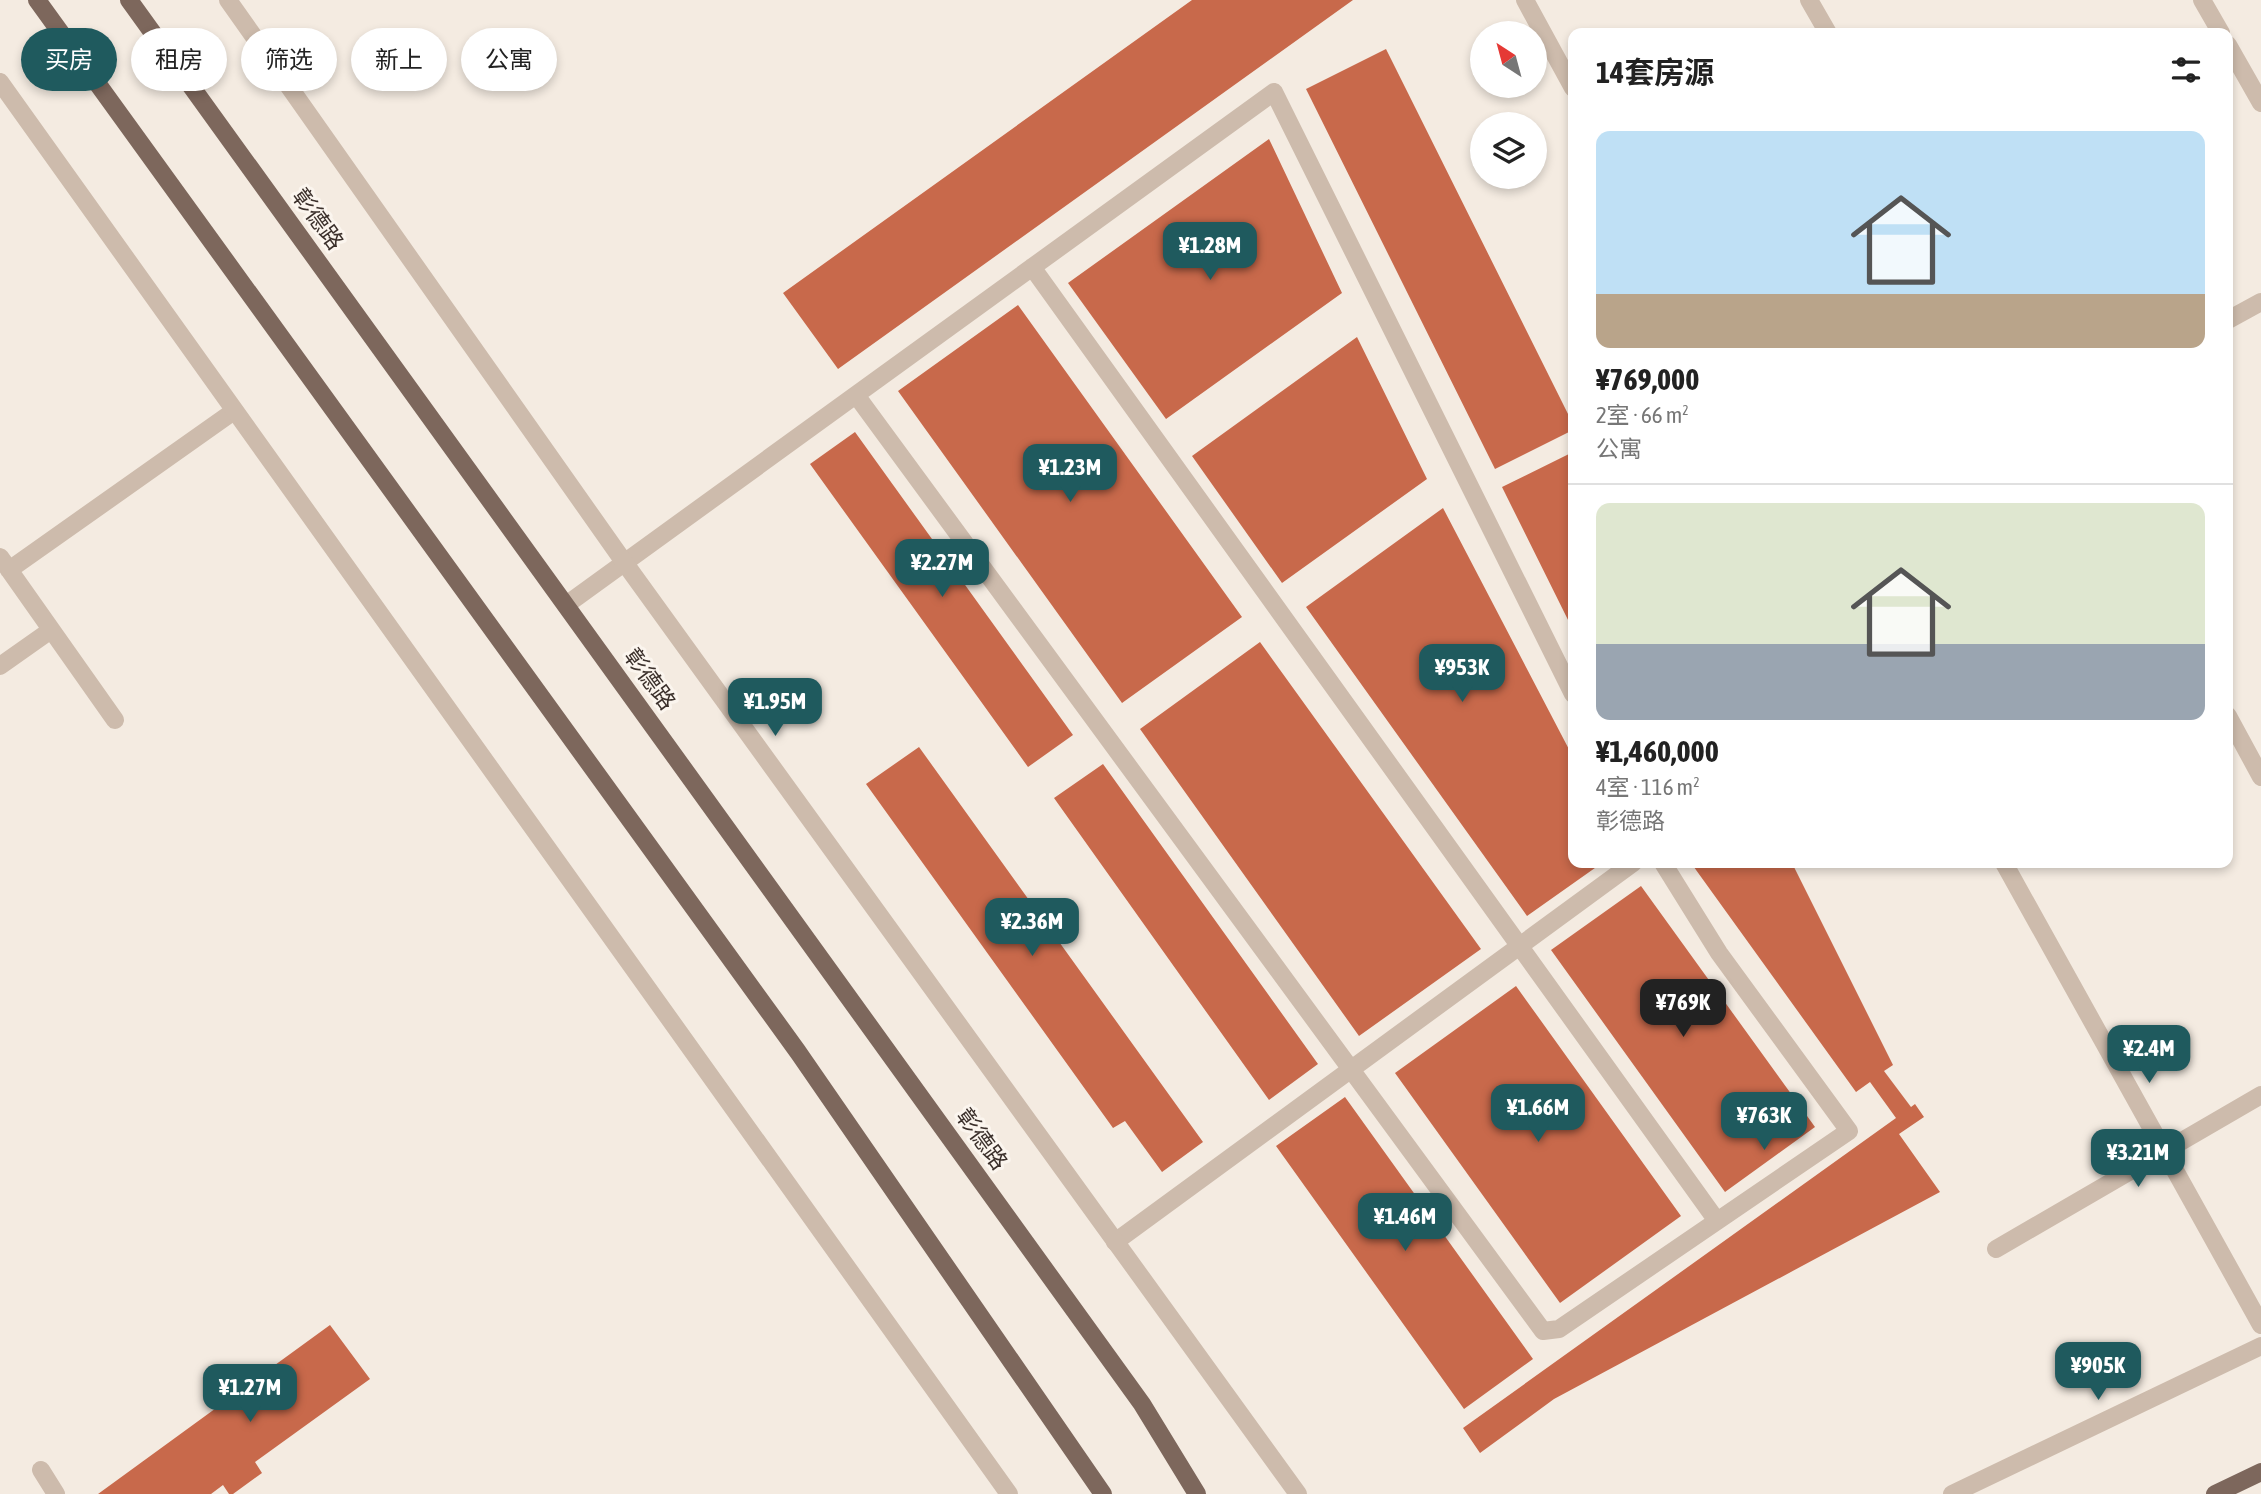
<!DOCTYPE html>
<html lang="zh">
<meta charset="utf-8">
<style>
body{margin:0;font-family:"Asap Condensed","Noto Sans SC",sans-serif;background:#f6f6f6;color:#222;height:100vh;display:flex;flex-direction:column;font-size:26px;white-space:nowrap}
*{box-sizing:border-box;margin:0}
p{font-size:23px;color:#767676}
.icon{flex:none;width:38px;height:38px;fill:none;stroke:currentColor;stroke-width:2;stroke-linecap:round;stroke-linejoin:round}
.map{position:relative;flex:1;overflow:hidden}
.side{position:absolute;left:1568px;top:28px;width:665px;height:840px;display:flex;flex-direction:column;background:#fff;border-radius:14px;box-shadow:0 4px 10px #0003}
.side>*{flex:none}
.banner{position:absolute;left:21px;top:28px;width:665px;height:63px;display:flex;gap:14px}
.needle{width:46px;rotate:324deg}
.tools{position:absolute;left:1470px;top:21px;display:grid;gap:14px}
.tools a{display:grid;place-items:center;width:77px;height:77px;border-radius:50%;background:#fff;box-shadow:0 4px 10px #0003;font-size:35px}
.price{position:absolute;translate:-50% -60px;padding:0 16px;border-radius:14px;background:#1f5a5e;color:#fff;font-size:23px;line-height:46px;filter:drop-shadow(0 2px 4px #0008)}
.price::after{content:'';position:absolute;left:50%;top:42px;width:21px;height:16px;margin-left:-10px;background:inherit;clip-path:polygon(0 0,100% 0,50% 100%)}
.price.on{background:#222;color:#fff}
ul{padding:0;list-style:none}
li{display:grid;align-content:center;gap:14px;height:371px;padding:0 28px}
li+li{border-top:2px solid #e0e0e0}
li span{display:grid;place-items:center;height:217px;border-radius:14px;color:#555}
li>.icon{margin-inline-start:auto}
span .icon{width:126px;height:126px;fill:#fffc;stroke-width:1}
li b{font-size:30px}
h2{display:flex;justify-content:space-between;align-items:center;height:84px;padding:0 28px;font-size:30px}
.chip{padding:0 24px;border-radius:32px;background:#fff;box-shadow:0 4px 10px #0003;font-size:24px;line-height:63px}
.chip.on{background:#1f5a5e;color:#fff}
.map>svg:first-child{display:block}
</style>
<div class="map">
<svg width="2261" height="1494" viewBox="0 0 2261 1494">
<rect width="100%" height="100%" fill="#f4ebe1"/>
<!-- building -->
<path fill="#c8694b" d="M 1192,0 L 1353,0 L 838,369 L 783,293 Z
M 1386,49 L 1573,424 L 1573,430 L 1495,469 L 1306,89 Z
M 1269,139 L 1342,293 L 1166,419 L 1068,283 Z
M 1018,305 L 1242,617 L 1122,703 L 898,391 Z
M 1357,337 L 1427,479 L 1282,583 L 1192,456 Z
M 855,432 L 1073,735 L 1028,767 L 810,464 Z
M 1573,452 L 1573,630 L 1502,487 Z
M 1443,508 L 1573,757 L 1573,863 L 1602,863 L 1527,916 L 1306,607 Z
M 1260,642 L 1481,949 L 1359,1036 L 1140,729 Z
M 919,747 L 1203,1142 L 1162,1172 L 1125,1121 L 1113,1128 L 866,784 Z
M 1103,764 L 1318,1064 L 1269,1100 L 1054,798 Z
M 1691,863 L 1792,863 L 1893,1065 L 1884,1071 L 1911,1107 L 1915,1104 L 1924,1117 L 1899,1134 L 1940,1192 L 1554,1399 L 1480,1453 L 1463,1428 L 1896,1118 L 1870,1082 L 1856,1092 Z
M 1641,886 L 1815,1127 L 1725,1192 L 1551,950 Z
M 1516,986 L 1681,1216 L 1560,1303 L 1395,1073 Z
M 1345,1097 L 1533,1359 L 1464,1409 L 1276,1146 Z
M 330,1325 L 370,1379 L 255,1462 L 262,1473 L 233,1494 L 229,1494 L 223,1485 L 211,1494 L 98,1494 Z"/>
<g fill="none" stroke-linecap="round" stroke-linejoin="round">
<!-- lane -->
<path stroke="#cdbbac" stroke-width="18" d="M 1032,267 L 1717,1221
M 856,395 L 1543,1331 L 1559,1329 L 1849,1131 L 1719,953 L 1663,863
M 0,557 L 115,720
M 9,570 L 234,411
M 566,605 L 1274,92 L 1573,694
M 0,666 L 51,630
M 1115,1242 L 1633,863
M 41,1470 L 56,1494"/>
<!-- street -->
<path stroke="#cdbbac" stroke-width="18" d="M 228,0 L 624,562 L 1298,1494
M 1525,0 L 1573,88
M 1809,0 L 1828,33
M 2202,0 L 2221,33
M 2228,45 L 2261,103
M 0,82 L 1009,1494
M 2228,320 L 2261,302
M 2228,716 L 2261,777
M 2004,863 L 2261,1325
M 1996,1249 L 2261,1095
M 1952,1494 L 2261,1346"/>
<!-- primary -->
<path stroke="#7d675c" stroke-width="18" d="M 37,0 L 798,1052 L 1103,1494
M 129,0 L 1142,1404 L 1197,1494
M 2215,1494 L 2261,1472"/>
</g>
<g text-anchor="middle" stroke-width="6" stroke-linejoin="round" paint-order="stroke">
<!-- street labels -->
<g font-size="23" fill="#3b302b" stroke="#fbf5ee">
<text transform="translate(318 219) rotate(54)" y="8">彰德路</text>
<text transform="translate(650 679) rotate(54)" y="8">彰德路</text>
<text transform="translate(982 1139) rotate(54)" y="8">彰德路</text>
</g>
</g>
</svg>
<div class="tools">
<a><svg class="needle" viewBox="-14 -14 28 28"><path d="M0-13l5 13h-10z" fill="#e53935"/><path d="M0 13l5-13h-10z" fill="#767676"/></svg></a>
<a><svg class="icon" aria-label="layers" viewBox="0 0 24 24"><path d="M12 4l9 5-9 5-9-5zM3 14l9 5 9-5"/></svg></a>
</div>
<b class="price" style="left:1210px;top:282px">¥1.28M</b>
<b class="price" style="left:1070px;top:504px">¥1.23M</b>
<b class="price" style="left:942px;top:599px">¥2.27M</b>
<b class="price" style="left:1462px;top:704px">¥953K</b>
<b class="price" style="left:775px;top:738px">¥1.95M</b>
<b class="price" style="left:1032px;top:958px">¥2.36M</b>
<b class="price on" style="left:1683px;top:1039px">¥769K</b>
<b class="price" style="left:2149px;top:1085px">¥2.4M</b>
<b class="price" style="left:1538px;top:1144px">¥1.66M</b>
<b class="price" style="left:1764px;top:1152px">¥763K</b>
<b class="price" style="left:2138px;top:1189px">¥3.21M</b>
<b class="price" style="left:1405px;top:1253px">¥1.46M</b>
<b class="price" style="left:2098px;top:1402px">¥905K</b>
<b class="price" style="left:250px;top:1424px">¥1.27M</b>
<div class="banner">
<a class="chip on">买房</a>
<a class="chip">租房</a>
<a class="chip">筛选</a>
<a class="chip">新上</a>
<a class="chip">公寓</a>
</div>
<section class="side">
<h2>14套房源<svg class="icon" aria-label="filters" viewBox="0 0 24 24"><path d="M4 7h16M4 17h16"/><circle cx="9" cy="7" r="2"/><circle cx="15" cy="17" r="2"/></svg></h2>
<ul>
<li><span style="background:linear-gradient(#bfe0f5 75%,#b9a48a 0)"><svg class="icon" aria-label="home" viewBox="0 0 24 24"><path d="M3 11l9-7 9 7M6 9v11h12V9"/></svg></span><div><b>¥769,000</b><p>2室 · 66 m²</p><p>公寓</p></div></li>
<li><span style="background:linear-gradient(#dfe7d0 65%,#9aa5b1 0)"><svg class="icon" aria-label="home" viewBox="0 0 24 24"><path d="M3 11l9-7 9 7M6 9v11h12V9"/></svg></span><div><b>¥1,460,000</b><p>4室 · 116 m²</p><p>彰德路</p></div></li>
</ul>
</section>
</div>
